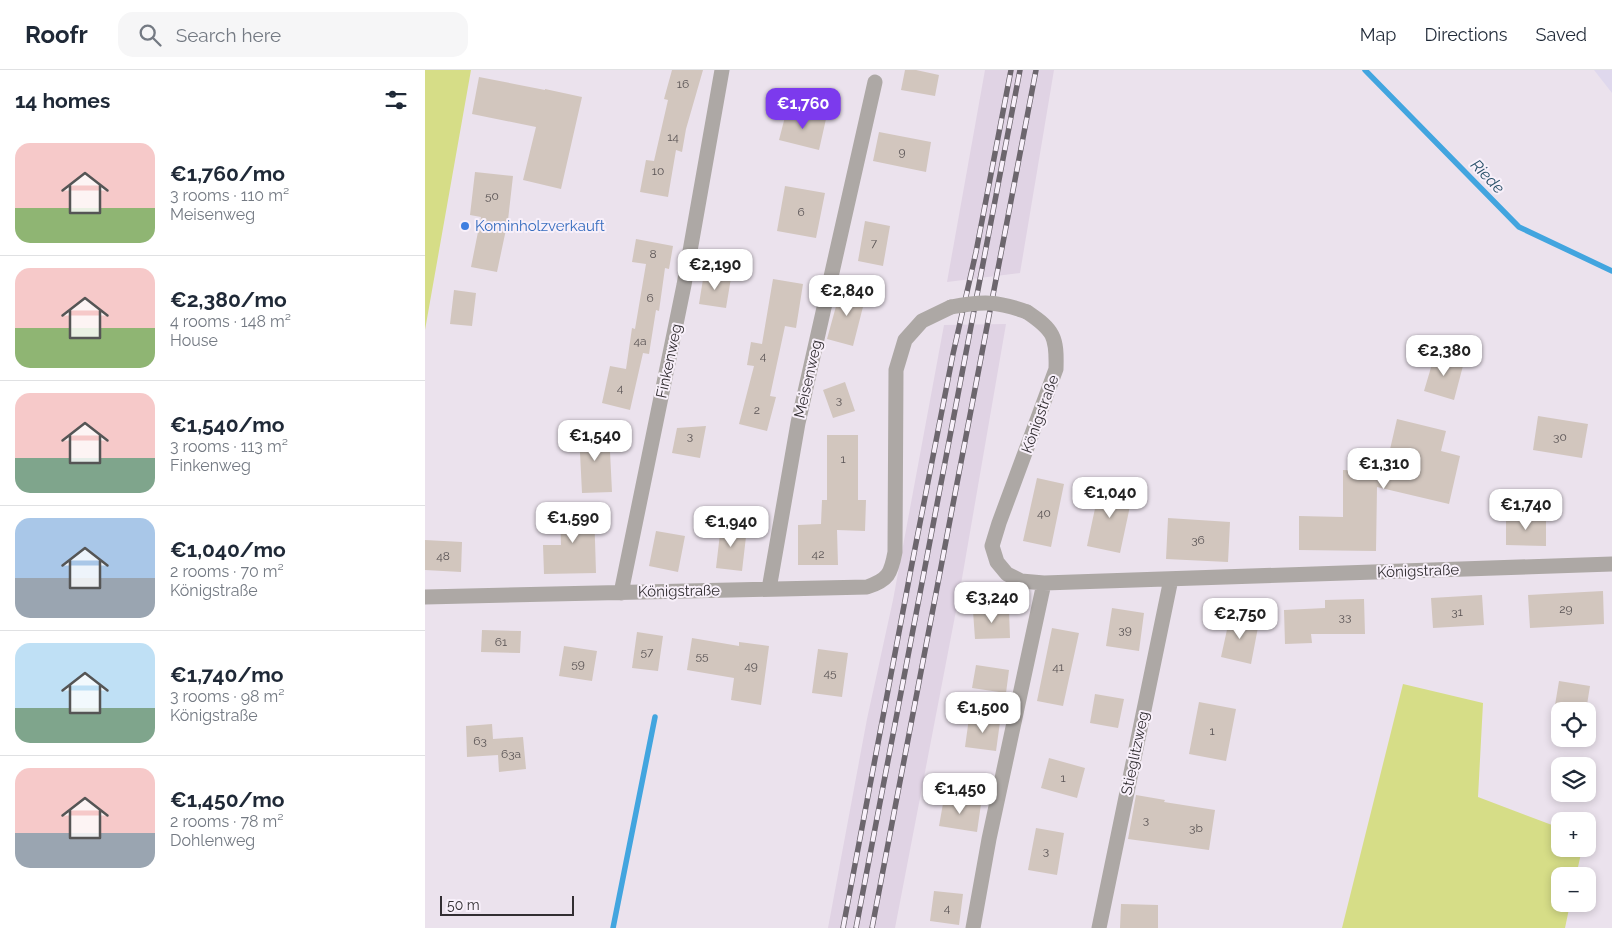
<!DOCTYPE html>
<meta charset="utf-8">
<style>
body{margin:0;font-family:Raleway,sans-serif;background:#f6f6f7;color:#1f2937;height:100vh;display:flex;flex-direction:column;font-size:19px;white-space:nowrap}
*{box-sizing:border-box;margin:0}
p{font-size:16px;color:#747a83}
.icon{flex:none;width:28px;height:28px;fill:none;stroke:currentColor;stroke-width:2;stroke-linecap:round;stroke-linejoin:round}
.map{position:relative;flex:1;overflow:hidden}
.sheet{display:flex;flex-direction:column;background:#fff;width:425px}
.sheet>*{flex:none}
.controls{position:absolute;left:1126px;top:632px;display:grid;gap:10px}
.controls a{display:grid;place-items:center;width:45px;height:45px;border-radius:10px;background:#fff;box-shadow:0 2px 8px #0003;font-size:25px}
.scale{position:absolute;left:15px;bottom:12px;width:134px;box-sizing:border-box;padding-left:5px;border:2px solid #322e32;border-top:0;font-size:14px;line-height:18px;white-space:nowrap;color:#322e32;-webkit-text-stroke:4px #f8f0fa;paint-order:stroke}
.price{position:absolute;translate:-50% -42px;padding:0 11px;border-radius:10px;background:#fff;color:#222;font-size:16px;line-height:32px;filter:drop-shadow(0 1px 2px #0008)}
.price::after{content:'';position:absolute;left:50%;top:30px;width:15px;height:11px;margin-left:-8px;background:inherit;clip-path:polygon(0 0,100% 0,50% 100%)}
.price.active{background:#7c3aed;color:#fff}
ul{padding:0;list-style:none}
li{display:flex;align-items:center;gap:15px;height:125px;padding:0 15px}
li+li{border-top:1px solid #e0e1e3}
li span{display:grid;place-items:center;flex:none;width:140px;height:100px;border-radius:15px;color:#555}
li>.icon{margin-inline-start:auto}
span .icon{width:60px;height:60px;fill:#fffc;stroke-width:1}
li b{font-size:21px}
h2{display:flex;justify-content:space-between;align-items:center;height:60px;padding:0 15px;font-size:21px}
header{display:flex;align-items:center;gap:30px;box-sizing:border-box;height:70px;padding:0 25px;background:#fff;border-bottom:1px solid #e0e1e3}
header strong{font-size:24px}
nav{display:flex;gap:28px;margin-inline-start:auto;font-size:18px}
.search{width:350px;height:45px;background:#f6f6f7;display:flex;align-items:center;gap:12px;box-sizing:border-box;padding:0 18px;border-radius:15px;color:#747a83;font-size:19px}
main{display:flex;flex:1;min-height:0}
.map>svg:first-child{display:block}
</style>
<header>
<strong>Roofr</strong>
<div class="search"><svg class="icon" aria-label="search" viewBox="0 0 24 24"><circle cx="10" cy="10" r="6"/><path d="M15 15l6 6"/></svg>Search here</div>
<nav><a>Map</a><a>Directions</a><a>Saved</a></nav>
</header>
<main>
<section class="sheet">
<h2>14 homes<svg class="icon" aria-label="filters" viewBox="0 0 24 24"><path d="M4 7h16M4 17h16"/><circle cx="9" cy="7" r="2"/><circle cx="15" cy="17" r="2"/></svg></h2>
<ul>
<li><span style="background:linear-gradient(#f6c9c9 65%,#8fb573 0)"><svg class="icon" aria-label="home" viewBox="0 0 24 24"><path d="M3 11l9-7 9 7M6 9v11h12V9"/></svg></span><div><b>€1,760/mo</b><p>3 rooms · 110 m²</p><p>Meisenweg</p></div></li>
<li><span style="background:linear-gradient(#f6c9c9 60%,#8fb573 0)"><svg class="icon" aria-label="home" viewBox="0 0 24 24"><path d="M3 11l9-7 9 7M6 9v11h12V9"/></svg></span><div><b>€2,380/mo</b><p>4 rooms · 148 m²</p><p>House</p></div></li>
<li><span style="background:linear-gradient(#f6c9c9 65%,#7fa58c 0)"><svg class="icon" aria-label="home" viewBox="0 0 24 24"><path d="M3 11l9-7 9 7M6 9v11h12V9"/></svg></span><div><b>€1,540/mo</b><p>3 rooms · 113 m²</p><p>Finkenweg</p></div></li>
<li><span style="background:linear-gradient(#a9c7e8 60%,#9aa5b1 0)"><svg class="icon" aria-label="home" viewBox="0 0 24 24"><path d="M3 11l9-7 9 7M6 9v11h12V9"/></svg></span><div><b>€1,040/mo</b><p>2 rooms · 70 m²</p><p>Königstraße</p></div></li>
<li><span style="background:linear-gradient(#bfe0f5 65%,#7fa58c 0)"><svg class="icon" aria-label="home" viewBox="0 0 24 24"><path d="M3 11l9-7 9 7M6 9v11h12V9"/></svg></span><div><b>€1,740/mo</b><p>3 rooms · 98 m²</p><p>Königstraße</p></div></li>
<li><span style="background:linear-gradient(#f6c9c9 65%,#9aa5b1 0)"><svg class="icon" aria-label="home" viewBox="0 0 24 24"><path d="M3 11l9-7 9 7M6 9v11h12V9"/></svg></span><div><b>€1,450/mo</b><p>2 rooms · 78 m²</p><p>Dohlenweg</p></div></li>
</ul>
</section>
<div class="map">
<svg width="1187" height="858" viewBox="0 0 1187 858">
<rect width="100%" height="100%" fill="#ebe2ed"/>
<!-- commercial -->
<path fill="#dfd8ed" d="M 1169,0 L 1187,0 L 1187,23 Z"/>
<!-- built -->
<path fill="#e0d3e4" d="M 560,0 L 629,0 L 595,203 L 522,212 Z
M 581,254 L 535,520 L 470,858 L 403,858 L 442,649 L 468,530 L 519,255 Z"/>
<!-- green -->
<path fill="#d6dd87" d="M 0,0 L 46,0 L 0,260 Z
M 978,614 L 1058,633 L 1053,727 L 1135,758 L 1135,779 L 1157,779 L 1151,806 L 1135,806 L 1135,834 L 1145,834 L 1140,858 L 917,858 Z"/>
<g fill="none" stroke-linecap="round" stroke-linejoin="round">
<!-- stream -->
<path stroke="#42a5df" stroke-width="5.5" d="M 940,0 L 1094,157 L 1187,201
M 188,858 L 230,647"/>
</g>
<!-- building -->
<path fill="#d2c6be" d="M 247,0 L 278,0 L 261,59 L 257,82 L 251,80 L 243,127 L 215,122 L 221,90 L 229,91 L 243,30 L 239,29 Z
M 480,0 L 491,0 L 514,5 L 510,26 L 476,20 Z
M 54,7 L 120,20 L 120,19 L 157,27 L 136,119 L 98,110 L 111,57 L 47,44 Z
M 362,39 L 401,49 L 394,80 L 354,70 Z
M 454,62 L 506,72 L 501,102 L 448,91 Z
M 50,102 L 88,106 L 83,150 L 72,202 L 46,197 L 56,147 L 45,145 Z
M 360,116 L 400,123 L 391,168 L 352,161 Z
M 440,151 L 465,156 L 458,196 L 433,191 Z
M 211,169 L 248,176 L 244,199 L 240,198 L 234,241 L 231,240 L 224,284 L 218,283 L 205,340 L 177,333 L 185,296 L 201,299 L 207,258 L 210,259 L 221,194 L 207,192 Z
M 279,203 L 306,208 L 301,238 L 274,234 Z
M 348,209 L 378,214 L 371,258 L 360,256 L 345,326 L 351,327 L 342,361 L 314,354 L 329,296 L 322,295 L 326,272 L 337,274 Z
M 416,218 L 441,225 L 428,276 L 402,269 Z
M 29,220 L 51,223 L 47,256 L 25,254 Z
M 1010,284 L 1039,292 L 1029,330 L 999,321 Z
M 420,312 L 430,341 L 408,348 L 398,320 Z
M 1113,346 L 1163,354 L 1157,388 L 1108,380 Z
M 972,349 L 1021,361 L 1016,381 L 1035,386 L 1024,434 L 952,417 L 951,481 L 874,480 L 874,446 L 918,447 L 918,400 L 960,401 Z
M 281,356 L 275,388 L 247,383 L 252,358 Z
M 184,361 L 187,422 L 157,423 L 154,362 Z
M 402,365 L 433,365 L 433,430 L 441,430 L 440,461 L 412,460 L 413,495 L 373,495 L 373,455 L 396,454 L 397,430 L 402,430 Z
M 612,408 L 639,414 L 626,477 L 598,471 Z
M 675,415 L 708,422 L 695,483 L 662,476 Z
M 169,438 L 171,503 L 119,504 L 118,475 L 136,475 L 135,439 Z
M 1081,446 L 1121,446 L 1121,476 L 1081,475 Z
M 743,448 L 805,452 L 803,492 L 741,489 Z
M 296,455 L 322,458 L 317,501 L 291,498 Z
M 231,461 L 260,466 L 253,502 L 224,496 Z
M 0,470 L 37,472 L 36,502 L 0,500 Z
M 1178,521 L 1179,554 L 1105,558 L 1103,525 Z
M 1057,525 L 1059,555 L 1008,558 L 1006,528 Z
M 939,529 L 940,564 L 886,564 L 887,573 L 860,574 L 859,540 L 900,538 L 900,530 Z
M 687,538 L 719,543 L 714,581 L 681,576 Z
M 584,540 L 585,568 L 550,569 L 548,541 Z
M 805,546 L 834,552 L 826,594 L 796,587 Z
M 627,558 L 654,563 L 638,636 L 612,631 Z
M 57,560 L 96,561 L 95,583 L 56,582 Z
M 212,562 L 238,566 L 233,601 L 207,598 Z
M 267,568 L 314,576 L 314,572 L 344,576 L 336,635 L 306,630 L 309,608 L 262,600 Z
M 139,576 L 172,581 L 167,611 L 134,606 Z
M 393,579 L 423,583 L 417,627 L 387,623 Z
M 551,595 L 584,600 L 581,623 L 547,618 Z
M 1134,611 L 1165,616 L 1161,641 L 1129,641 Z
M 670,624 L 699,629 L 693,658 L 665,653 Z
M 774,632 L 811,639 L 801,691 L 764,684 Z
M 544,648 L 575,652 L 571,681 L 540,677 Z
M 67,654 L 68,669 L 98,667 L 101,699 L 74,702 L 73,685 L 42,687 L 41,656 Z
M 624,688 L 660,698 L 652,728 L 616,718 Z
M 711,725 L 740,730 L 739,732 L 790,740 L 784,780 L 703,769 Z
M 519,728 L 556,734 L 552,762 L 514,756 Z
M 611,758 L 639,763 L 632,805 L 603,800 Z
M 509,821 L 538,824 L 534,855 L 505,851 Z
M 696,834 L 733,835 L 733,858 L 695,858 Z"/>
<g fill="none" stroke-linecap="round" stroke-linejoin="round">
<!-- street -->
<path stroke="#ada8a5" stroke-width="15" d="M 602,242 C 629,260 632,267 631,299 L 574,453 L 567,476 L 572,492 L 582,504 L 596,511 L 619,513 L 1187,494
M 344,519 L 373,353 L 450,12
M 196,523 L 259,215 L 297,0
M 0,527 L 442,517 C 463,510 466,504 470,482 L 471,300 L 480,270 L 497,251 L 526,237
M 548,858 L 564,769 L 619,513
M 674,858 L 746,509"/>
<!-- rail casing -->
<g stroke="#6c666d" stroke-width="5.5">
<path id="rail" d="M 418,858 L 485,504 L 528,284 L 551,182 L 586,0
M 431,858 L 595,0
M 447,858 L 611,0"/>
</g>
<!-- rail -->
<use href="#rail" stroke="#f8f0fa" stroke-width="4" stroke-dasharray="11" stroke-linecap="butt"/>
<!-- street-bridge -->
<path stroke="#ada8a5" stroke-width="15" d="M 526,237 C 558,231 572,231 602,242"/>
</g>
<!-- markers -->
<circle fill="#3f7fe0" stroke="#f8f0fa" stroke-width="2" cx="40" cy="156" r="5"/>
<g text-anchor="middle" stroke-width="4" stroke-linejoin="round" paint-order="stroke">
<!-- number labels -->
<g font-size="12" fill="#5a5455">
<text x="258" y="18">16</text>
<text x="248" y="71">14</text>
<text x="477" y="86">9</text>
<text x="233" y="105">10</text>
<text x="67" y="130">50</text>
<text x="376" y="146">6</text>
<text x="449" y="177">7</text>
<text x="228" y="188">8</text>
<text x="225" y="232">6</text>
<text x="215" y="275">4a</text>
<text x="338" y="290">4</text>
<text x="195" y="322">4</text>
<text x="414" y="334">3</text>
<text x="332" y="344">2</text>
<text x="265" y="370">3</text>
<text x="1135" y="371">30</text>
<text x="418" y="393">1</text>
<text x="619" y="447">40</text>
<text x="773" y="474">36</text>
<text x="393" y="488">42</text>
<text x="18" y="490">48</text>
<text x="1141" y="543">29</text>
<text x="1032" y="546">31</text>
<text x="920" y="551">33</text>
<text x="700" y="564">39</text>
<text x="76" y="576">61</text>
<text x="222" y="586">57</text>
<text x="277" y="590">55</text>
<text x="153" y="598">59</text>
<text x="326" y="600">49</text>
<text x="633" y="601">41</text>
<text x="405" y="607">45</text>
<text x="787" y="665">1</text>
<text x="55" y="675">63</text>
<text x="86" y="688">63a</text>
<text x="638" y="712">1</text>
<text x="721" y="754">3</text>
<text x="771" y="762">3b</text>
<text x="621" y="785">3</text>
<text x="522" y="842">4</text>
</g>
<!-- shop labels -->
<g font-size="15" fill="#366cbe" stroke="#f8f0fa" text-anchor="start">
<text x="50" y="161">Kominholzverkauft</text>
</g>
<!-- street labels -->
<g font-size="15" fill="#322e32" stroke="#f8f0fa">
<text transform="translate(244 291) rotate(-78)" y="5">Finkenweg</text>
<text transform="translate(383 309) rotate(-77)" y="5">Meisenweg</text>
<text transform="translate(615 344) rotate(-70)" y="5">Königstraße</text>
<text transform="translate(993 501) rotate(-2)" y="5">Königstraße</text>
<text transform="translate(254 521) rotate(-1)" y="5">Königstraße</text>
<text transform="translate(710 683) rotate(-78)" y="5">Stieglitzweg</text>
</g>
<!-- water labels -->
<g font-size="16" font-style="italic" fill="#274f68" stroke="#f8f0fa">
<text transform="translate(1063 106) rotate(46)" y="6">Riede</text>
</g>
</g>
</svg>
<div class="controls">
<a><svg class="icon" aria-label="locate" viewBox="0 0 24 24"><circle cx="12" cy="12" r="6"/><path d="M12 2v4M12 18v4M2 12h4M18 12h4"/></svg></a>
<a><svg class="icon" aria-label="layers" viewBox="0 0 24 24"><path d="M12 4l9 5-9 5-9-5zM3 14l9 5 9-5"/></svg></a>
<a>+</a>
<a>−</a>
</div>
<div class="scale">50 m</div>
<b class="price active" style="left:378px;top:60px">€1,760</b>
<b class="price" style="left:290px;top:221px">€2,190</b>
<b class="price" style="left:422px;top:247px">€2,840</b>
<b class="price" style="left:1019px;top:307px">€2,380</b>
<b class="price" style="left:170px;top:392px">€1,540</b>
<b class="price" style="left:959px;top:420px">€1,310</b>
<b class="price" style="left:685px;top:449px">€1,040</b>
<b class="price" style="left:1101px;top:461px">€1,740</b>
<b class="price" style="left:148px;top:474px">€1,590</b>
<b class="price" style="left:306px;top:478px">€1,940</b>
<b class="price" style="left:567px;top:554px">€3,240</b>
<b class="price" style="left:815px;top:570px">€2,750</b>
<b class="price" style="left:558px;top:664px">€1,500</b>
<b class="price" style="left:535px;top:745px">€1,450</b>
</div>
</main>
